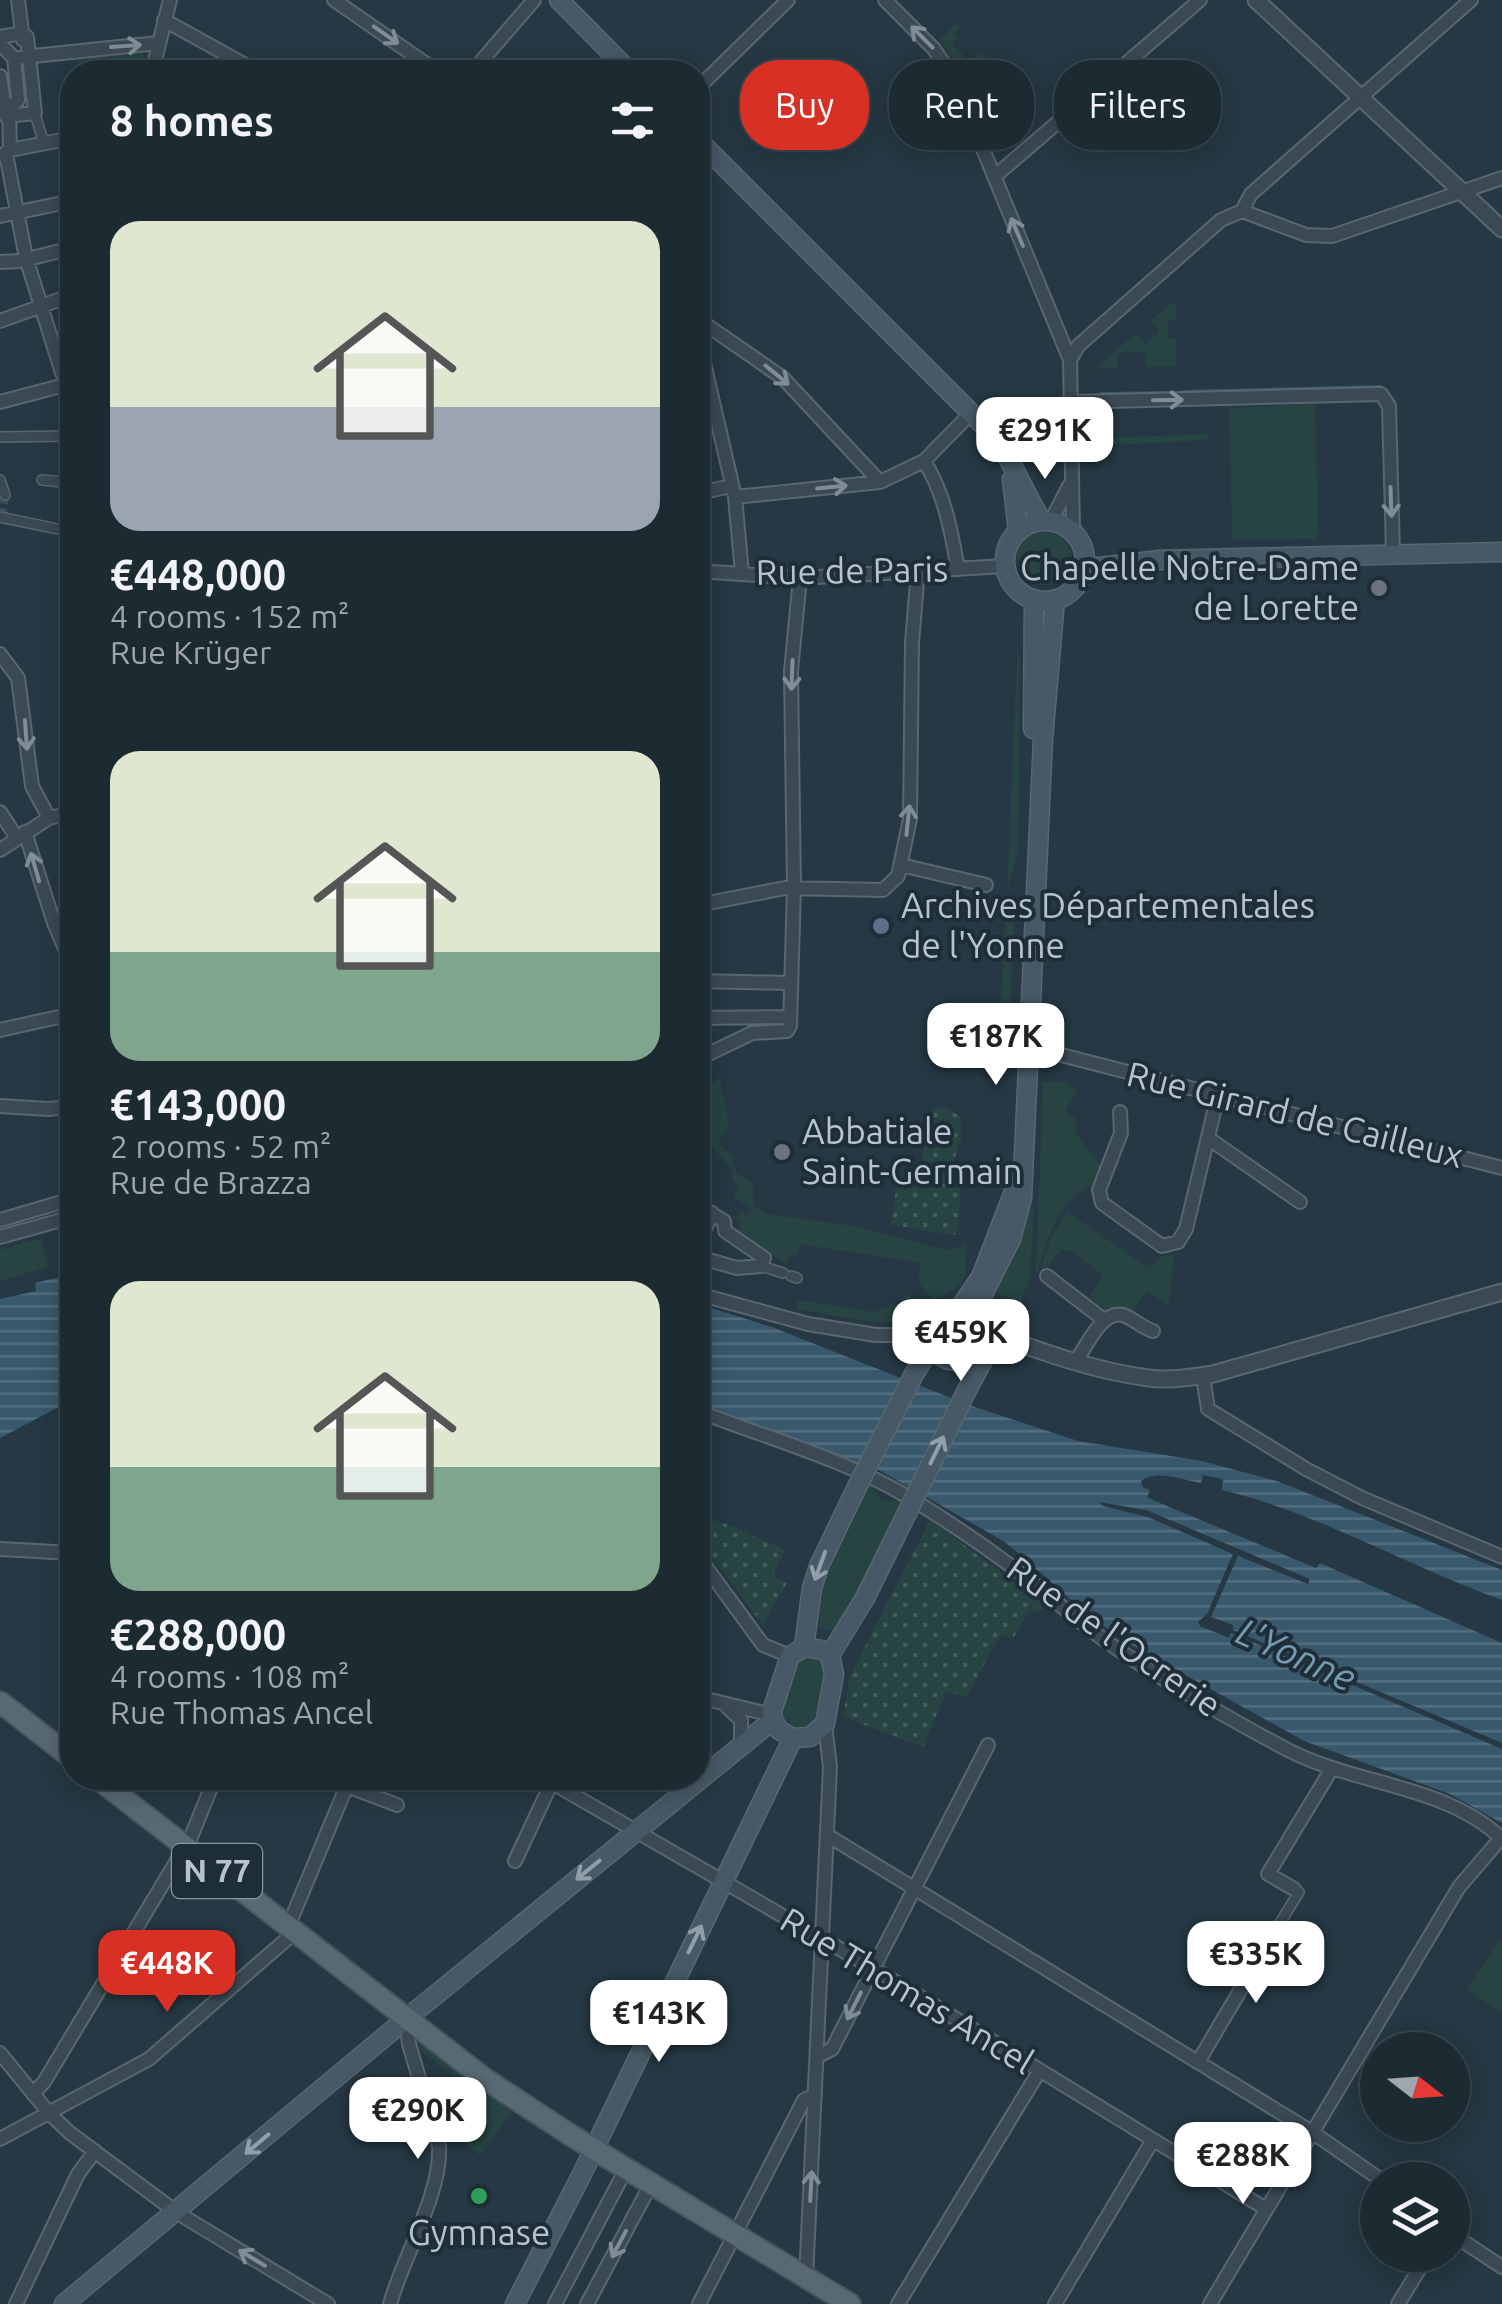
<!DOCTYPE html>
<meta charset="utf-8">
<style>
body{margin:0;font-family:Ubuntu,sans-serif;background:#25323a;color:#f1f3f6;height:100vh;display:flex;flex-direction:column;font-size:38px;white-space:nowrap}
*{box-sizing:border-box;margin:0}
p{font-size:32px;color:#a0a7ac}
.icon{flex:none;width:55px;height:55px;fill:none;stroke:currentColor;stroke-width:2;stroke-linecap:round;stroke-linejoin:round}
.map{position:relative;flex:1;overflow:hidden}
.sheet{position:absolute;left:60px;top:60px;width:650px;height:1730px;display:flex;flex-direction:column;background:#1c2a32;border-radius:40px;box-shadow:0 5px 25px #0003,0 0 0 2px #3a464d}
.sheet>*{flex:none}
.guide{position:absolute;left:740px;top:60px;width:610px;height:90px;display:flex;gap:20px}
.needle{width:65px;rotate:107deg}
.fabs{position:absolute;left:1360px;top:2032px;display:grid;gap:20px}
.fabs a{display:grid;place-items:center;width:110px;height:110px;border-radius:50%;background:#1c2a32;box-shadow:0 5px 25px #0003,0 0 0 2px #3a464d;font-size:50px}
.price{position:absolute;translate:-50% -85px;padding:0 22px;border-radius:20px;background:#fff;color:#222;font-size:32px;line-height:65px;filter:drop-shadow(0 2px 5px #0008)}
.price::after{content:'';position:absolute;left:50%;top:60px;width:30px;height:22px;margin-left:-15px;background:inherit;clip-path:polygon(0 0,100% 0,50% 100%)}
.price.selected{background:#d93025;color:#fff}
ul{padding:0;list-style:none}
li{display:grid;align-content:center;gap:20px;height:530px;padding:0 50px}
li span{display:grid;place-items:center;height:310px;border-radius:30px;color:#555}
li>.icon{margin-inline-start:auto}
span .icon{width:180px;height:180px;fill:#fffc;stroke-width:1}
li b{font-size:42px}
h2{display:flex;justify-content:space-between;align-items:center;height:120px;padding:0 50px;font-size:42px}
.pill{padding:0 35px;border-radius:40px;background:#1c2a32;box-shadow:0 5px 25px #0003,0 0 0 2px #3a464d;font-size:35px;line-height:90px}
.pill.selected{background:#d93025;color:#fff}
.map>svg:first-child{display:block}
</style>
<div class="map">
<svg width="1502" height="2304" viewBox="0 0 1502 2304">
<defs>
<pattern id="park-dots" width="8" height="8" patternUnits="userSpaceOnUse" patternTransform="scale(2.5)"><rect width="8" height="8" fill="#274442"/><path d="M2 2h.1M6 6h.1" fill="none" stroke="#445d5c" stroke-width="1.8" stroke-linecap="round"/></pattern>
<pattern id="water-rules" width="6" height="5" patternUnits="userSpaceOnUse" patternTransform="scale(2.5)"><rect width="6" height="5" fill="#38586b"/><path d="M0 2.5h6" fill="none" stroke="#536e7f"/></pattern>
</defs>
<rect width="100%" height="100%" fill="#253843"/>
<!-- grass -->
<path fill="#274442" d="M 957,23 L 960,27 L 953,34 L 957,38 L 953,45 L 971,63 L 981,52 L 994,64 L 986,72 L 996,82 L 989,90 L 1012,114 L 988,138 L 965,80 L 940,40 Z
M 139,50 L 144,55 L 144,72 L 77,72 L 80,68 L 75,56 Z
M 1176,303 L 1176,319 L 1168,320 L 1168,338 L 1176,339 L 1176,366 L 1147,367 L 1145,352 L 1117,353 L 1117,368 L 1095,369 L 1136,333 L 1146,344 L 1160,331 L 1151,320 L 1170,304 Z
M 1315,404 L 1318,539 L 1232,540 L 1229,408 Z
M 1103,429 L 1104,438 L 1208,434 L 1208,440 L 1092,446 L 1091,454 L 1083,454 L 1084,439 L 1091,435 L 1091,430 Z
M1017 558a27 27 0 1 1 54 0a27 27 0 1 1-54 0Z
M 1017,655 L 1020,655 L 1018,853 L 1007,891 Z
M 1006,898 L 1014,925 L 1007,1074 L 998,1074 Z
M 720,1079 L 729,1125 L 718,1144 L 732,1155 L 736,1173 L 753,1183 L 754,1206 L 767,1214 L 854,1226 L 950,1251 L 966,1243 C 965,1285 969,1282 933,1300 L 918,1282 L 920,1263 L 800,1244 L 797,1256 L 790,1254 L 786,1264 L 736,1233 L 742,1223 L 736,1219 L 741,1212 L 747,1215 L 755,1207 L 749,1207 L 733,1196 L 740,1186 L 732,1180 L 733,1170 L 708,1142 L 698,1142 L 698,1090 Z
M 1043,1082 L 1064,1082 L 1077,1091 L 1065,1111 L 1076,1119 L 1075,1133 L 1103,1168 C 1094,1188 1090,1183 1075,1196 C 1054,1214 1044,1250 1036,1276 Z
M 1031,1206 L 1034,1207 L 1030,1279 L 1020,1302 L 1016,1302 L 996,1292 L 1019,1247 Z
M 1067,1212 L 1149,1268 L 1162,1256 L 1174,1255 L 1169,1307 L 1147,1291 L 1131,1313 L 1108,1312 L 1089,1297 L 1103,1275 L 1071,1251 L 1060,1250 L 1042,1275 L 1039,1275 L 1050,1240 Z
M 41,1238 L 48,1267 L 0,1281 L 0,1250 Z
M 908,1294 L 924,1310 L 918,1319 C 878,1328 836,1315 796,1309 L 798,1300 L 874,1312 L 902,1302 L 901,1297 Z
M 869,1484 C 874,1488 875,1495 880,1499 C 887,1505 897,1499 906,1502 L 857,1596 L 831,1631 L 818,1626 L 824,1579 Z
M 809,1657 L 819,1660 L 824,1667 L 817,1714 L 810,1725 L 797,1728 L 784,1718 C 781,1700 791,1663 809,1657 Z
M 1501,1938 L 1502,1939 L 1502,2013 L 1467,1989 Z
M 420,2044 L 512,2112 L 480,2155 L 440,2126 L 462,2095 L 449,2085 L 455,2077 L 417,2048 Z"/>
<!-- park -->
<path fill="url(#park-dots)" d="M 935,1107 L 947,1108 L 961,1117 L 961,1142 L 957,1145 L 954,1174 L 961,1180 L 958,1230 L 954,1235 L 891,1225 L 897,1180 L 920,1182 L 928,1118 Z
M 698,1516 L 730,1525 L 785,1550 L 773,1576 L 787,1583 L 763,1625 L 698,1539 Z
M 930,1520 L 1044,1604 L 1039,1613 L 1030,1609 L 1013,1639 L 1001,1634 L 967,1696 L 946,1692 L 923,1747 L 843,1717 L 850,1676 Z"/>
<!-- water -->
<path fill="url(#water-rules)" d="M 72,1274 L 72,1400 L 0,1438 L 0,1299 L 36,1291 L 35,1283 Z
M 698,1304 L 772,1327 L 969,1405 L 1078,1441 L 1202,1461 L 1277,1481 L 1502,1570 L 1502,1600 C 1407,1566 1321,1514 1222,1490 L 1223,1479 L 1203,1475 L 1201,1483 C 1182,1480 1157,1469 1141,1481 L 1143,1487 L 1150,1490 L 1147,1497 L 1160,1503 L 1316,1568 L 1320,1563 L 1502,1643 L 1502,1743 L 1233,1630 L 1233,1625 L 1211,1617 L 1238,1556 L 1308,1584 L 1310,1579 L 1146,1510 L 1099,1502 L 1103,1506 L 1148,1517 L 1233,1554 L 1207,1614 L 1198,1622 L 1200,1626 L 1229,1638 L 1231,1633 L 1502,1749 L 1502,1823 L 1450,1794 L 1304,1741 L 1135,1647 L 1092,1618 L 1005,1542 L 877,1469 L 698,1403 Z"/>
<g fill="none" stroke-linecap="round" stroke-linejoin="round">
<!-- stream -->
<path stroke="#38586b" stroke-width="4" d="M 1183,392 L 1381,387
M 1101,394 L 1174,393"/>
<!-- pedestrian-tunnel -->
<path stroke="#3b4d58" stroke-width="9" stroke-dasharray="9 4.5" stroke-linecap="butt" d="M 1,517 L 5,495"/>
<!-- pedestrian casing -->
<g stroke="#586770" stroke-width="12">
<path id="pedestrian" d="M 33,108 L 44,143
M 0,437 L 72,436
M 0,480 L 5,495
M 42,480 L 72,483
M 0,517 L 72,532
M 761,1266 L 783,1273
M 791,1276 L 797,1278
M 63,1747 L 72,1723
M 1277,1928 L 1299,1892 L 1294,1889"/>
</g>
<!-- minor casing -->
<g stroke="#586770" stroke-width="16">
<path id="minor" d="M 18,0 L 23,40
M 334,0 L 438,72
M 885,0 L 934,49 L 954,79 L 1070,360 L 1073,532
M 164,20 L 258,72
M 0,37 L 22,33 L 27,37 L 35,113 L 6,116 L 0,76
M 0,44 L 14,58 L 18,100 L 9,109 L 10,150
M 14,58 L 158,43
M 152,72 L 170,0
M 472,72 L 534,0
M 698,88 L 788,0
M 6,154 L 26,258 L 62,373
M 3,155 L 10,150 L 72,138
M 994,177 L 1200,0
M 1242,211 L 1306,235 L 1332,236 L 1502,178
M 0,216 L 72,201
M 0,262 L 20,261 L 72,248
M 698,319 L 783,378 L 880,482
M 0,321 L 72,295
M 698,337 L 735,497 L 742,573
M 1070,360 L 1078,346 L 1221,220 L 1242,211 L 1251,194 L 1471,0
M 0,402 L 72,383
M 1070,402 L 1381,394 L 1389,406 L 1393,554
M 924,461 C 945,494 951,531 958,569
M 698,493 L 732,486
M 735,497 L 880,482 L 924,461 L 972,412
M 1051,521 L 1069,486
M 698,571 L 800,578 L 1005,566
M 0,654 L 18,678 L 32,786 L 49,818
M 0,812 L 17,838
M 25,832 L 54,923 L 72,965
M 0,850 L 49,818 L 72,813
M 901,865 L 986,885
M 698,905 L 785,888 L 883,890 L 898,876 L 910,819 L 912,643 L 917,582 L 922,572
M 698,981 L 791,983
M 698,1018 L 790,1017
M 0,1030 L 72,1014
M 1030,1047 L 1502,1168
M 698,1059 L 752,1033 L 787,1031 L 790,1026 L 794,888 L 791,671 L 800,578
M 0,1106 L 48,1109 L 72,1107
M 1120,1112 L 1121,1133 L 1099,1190 L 1102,1203 L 1162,1246 L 1178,1242 L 1186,1229 L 1218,1095
M 1208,1138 L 1300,1202
M 698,1205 L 724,1221 L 725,1231 L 764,1258 L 761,1266 L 737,1268 L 698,1257
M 0,1220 L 72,1199
M 0,1237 L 72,1217
M 698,1244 L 712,1213
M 1047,1276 L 1104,1320
M 698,1294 L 808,1324 L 876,1335 L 931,1335
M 1077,1360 C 1086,1346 1102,1310 1123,1315 C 1133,1318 1142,1328 1153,1331
M 1203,1376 L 1208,1409 L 1306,1469 L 1362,1498 L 1502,1557
M 698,1411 C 767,1438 844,1459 908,1497 C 948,1521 989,1549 1027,1578 C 1055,1600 1081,1624 1110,1644 C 1166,1683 1226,1717 1286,1749 C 1354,1785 1446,1785 1501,1838 L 1459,1887 L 1210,2304
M 0,1549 L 72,1553
M 698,1556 L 763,1645 L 790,1656
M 698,1697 L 772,1715
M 727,1707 L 741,1720 L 741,1746
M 544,1778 L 873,1968 L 1266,2209
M 347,1786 L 397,1805
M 827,1835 L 1312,2132 L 1381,2180
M 515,1861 L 552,1782
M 1294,1889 L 1268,1874 L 1331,1770
M 288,1927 L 350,1778
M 0,2053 L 49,2113 L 70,2133 L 176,2212 L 328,2304
M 818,2056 L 832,2049 L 988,1745
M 1198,2062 L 1277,1928
M 33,2094 L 44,2082 L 191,1837 L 215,1778
M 0,2139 L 149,2059 L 295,1932
M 1452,2234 L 1502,2267
M 806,2278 L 830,1767 L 825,1724
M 16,2304 L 78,2174 L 95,2151
M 390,2304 C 403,2257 442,2193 439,2146 L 409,2044 L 406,2019
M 555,2304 L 626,2169
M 587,2304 L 651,2184
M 699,2304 L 804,2100 L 815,2095
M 898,2304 L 1040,2070
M 1055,2304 L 1153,2140
M 1398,2304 L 1428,2255"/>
</g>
<!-- tertiary casing -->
<g stroke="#586770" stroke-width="19">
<path id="tertiary" d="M 1256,0 L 1502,229
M 980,1329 C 1034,1349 1092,1371 1149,1378 C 1170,1381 1192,1377 1213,1374 L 1502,1292"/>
</g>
<!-- secondary casing -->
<g stroke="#586770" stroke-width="21">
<path id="secondary" d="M 559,0 L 630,72
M 698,140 L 989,431 C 1012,457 1023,492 1042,521
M 1012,479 L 1018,531
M1005 561a40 40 0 1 1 80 0a40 40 0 1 1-80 0Z
M 1084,569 L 1159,560 L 1502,552
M 1033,729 L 1034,599
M 958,1311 L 981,1277 L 1013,1194
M931 1336a25 25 0 1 1 50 0a25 25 0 1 1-50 0Z
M 972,1316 L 1011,1239 L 1022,1198 L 1043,739 L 1055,600
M 914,1374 L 933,1344
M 968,1388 L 990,1347
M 804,1647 L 812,1588 L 819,1566 L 855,1491
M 830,1655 L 822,1650 L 804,1647 L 790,1656 L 772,1711 L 773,1720 L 779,1730 L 793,1738 L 810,1737 L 825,1724 L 834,1674 L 830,1655 L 865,1598 L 907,1513
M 64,2304 L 406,2019 L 773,1720
M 515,2304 L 581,2176 L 793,1738"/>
</g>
<!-- primary casing -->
<g stroke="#46555f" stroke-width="24">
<path id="primary" d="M 0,1702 L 72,1758
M 97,1778 L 485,2079 L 572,2136 L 850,2304"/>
</g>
<!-- pedestrian -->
<use href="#pedestrian" stroke="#3a4953" stroke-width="9"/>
<!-- minor -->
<use href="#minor" stroke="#3a4953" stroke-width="12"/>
<!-- tertiary -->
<use href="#tertiary" stroke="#3a4953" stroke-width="15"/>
<!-- secondary -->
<use href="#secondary" stroke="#475966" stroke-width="18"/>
<!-- primary -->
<use href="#primary" stroke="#586973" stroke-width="20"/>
<!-- secondary-bridge casing -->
<g stroke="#586770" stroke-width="21" stroke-linecap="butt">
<path id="secondary-bridge" d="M 855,1491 L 914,1374
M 907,1513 L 968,1388"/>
</g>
<!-- secondary-bridge -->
<use href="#secondary-bridge" stroke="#475966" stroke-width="18"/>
</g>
<!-- one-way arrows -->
<defs><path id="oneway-shaft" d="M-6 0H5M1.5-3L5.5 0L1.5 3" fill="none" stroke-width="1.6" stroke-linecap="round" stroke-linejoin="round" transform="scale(2.5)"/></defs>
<g stroke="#7f8d96">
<use href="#oneway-shaft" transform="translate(386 35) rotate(35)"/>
<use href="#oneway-shaft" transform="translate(922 37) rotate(-135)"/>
<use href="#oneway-shaft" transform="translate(126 46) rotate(-4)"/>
<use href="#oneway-shaft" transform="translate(1017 232) rotate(-113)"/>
<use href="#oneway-shaft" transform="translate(777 375) rotate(39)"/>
<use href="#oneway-shaft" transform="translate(1168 400) rotate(-1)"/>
<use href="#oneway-shaft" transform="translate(832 487) rotate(-6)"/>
<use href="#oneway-shaft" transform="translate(1391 502) rotate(88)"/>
<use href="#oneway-shaft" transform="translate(792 675) rotate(92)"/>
<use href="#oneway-shaft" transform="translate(26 735) rotate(86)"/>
<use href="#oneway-shaft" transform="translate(908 820) rotate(-84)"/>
<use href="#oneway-shaft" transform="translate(35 867) rotate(-106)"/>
<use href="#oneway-shaft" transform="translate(854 2006) rotate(117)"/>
<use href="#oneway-shaft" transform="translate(811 2186) rotate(-87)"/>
<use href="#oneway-shaft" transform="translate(619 2244) rotate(118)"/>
<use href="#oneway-shaft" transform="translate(252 2258) rotate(-149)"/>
</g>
<g stroke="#909fa9">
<use href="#oneway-shaft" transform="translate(937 1450) rotate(-64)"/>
<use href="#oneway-shaft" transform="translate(820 1566) rotate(110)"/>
<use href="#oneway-shaft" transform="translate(588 1870) rotate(141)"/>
<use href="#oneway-shaft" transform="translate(695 1939) rotate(-64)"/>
<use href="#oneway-shaft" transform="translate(257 2144) rotate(140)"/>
</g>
<!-- markers -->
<g fill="#6b7280" stroke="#1e2e38" stroke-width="4">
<circle cx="1379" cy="588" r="10"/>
<circle cx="782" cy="1152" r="10"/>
</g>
<circle fill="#5c6f8a" stroke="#1e2e38" stroke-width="4" cx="881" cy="926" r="10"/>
<circle fill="#2e9e5b" stroke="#1e2e38" stroke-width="4" cx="479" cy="2196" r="10"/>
<g text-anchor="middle" stroke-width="8" stroke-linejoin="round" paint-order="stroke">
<!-- shield labels -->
<rect fill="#1e2e38" stroke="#8997a0" stroke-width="2.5" x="172" y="1844" width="90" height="54" rx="8"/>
<g font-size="32" font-weight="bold" fill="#b7c4cd">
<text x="217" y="1882">N 77</text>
</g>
<!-- poi labels -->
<g font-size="35" fill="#b7c4cd" stroke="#1e2e38" text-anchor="start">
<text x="1359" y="580" text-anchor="end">Chapelle Notre-Dame<tspan x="1359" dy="40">de Lorette</tspan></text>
<text x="901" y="918">Archives Départementales<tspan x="901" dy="40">de l'Yonne</tspan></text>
<text x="802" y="1144">Abbatiale<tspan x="802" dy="40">Saint-Germain</tspan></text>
<text x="479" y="2245" text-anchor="middle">Gymnase</text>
</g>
<!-- street labels -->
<g font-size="35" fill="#b7c4cd" stroke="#1e2e38">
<text transform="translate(852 571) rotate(-1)" y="12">Rue de Paris</text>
<text transform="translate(1295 1115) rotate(14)" y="12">Rue Girard de Cailleux</text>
<text transform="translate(1114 1637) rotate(35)" y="12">Rue de l'Ocrerie</text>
<text transform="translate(907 1991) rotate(31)" y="12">Rue Thomas Ancel</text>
</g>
<!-- water labels -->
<g font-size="38" font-style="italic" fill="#759bb1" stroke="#1e2e38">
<text transform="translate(1296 1655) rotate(24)" y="13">L'Yonne</text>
</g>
</g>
</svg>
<div class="fabs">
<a><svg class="needle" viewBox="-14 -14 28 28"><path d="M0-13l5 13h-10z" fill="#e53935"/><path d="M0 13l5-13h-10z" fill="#a0a7ac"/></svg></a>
<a><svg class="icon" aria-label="layers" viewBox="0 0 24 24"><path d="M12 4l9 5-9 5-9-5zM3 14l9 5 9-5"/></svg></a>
</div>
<b class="price" style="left:1045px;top:482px">€291K</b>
<b class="price" style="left:996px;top:1088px">€187K</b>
<b class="price" style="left:961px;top:1384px">€459K</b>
<b class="price" style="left:1256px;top:2006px">€335K</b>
<b class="price selected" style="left:167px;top:2015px">€448K</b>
<b class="price" style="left:659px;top:2065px">€143K</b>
<b class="price" style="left:418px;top:2162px">€290K</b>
<b class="price" style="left:1243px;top:2207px">€288K</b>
<div class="guide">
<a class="pill selected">Buy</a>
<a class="pill">Rent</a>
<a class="pill">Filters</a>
</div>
<section class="sheet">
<h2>8 homes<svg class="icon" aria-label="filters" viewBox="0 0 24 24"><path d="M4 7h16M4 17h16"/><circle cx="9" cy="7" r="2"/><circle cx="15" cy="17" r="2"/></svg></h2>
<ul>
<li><span style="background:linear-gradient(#dfe7d0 60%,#9aa5b1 0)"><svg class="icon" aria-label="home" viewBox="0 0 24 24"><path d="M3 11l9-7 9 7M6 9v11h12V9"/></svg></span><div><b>€448,000</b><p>4 rooms · 152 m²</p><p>Rue Krüger</p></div></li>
<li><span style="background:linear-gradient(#dfe7d0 65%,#7fa58c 0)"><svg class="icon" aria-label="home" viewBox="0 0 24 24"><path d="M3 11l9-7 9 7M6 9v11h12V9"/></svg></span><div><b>€143,000</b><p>2 rooms · 52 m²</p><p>Rue de Brazza</p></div></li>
<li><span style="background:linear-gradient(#dfe7d0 60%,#7fa58c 0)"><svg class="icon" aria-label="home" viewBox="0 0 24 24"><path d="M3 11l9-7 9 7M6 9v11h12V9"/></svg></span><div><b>€288,000</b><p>4 rooms · 108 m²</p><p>Rue Thomas Ancel</p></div></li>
</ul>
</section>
</div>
